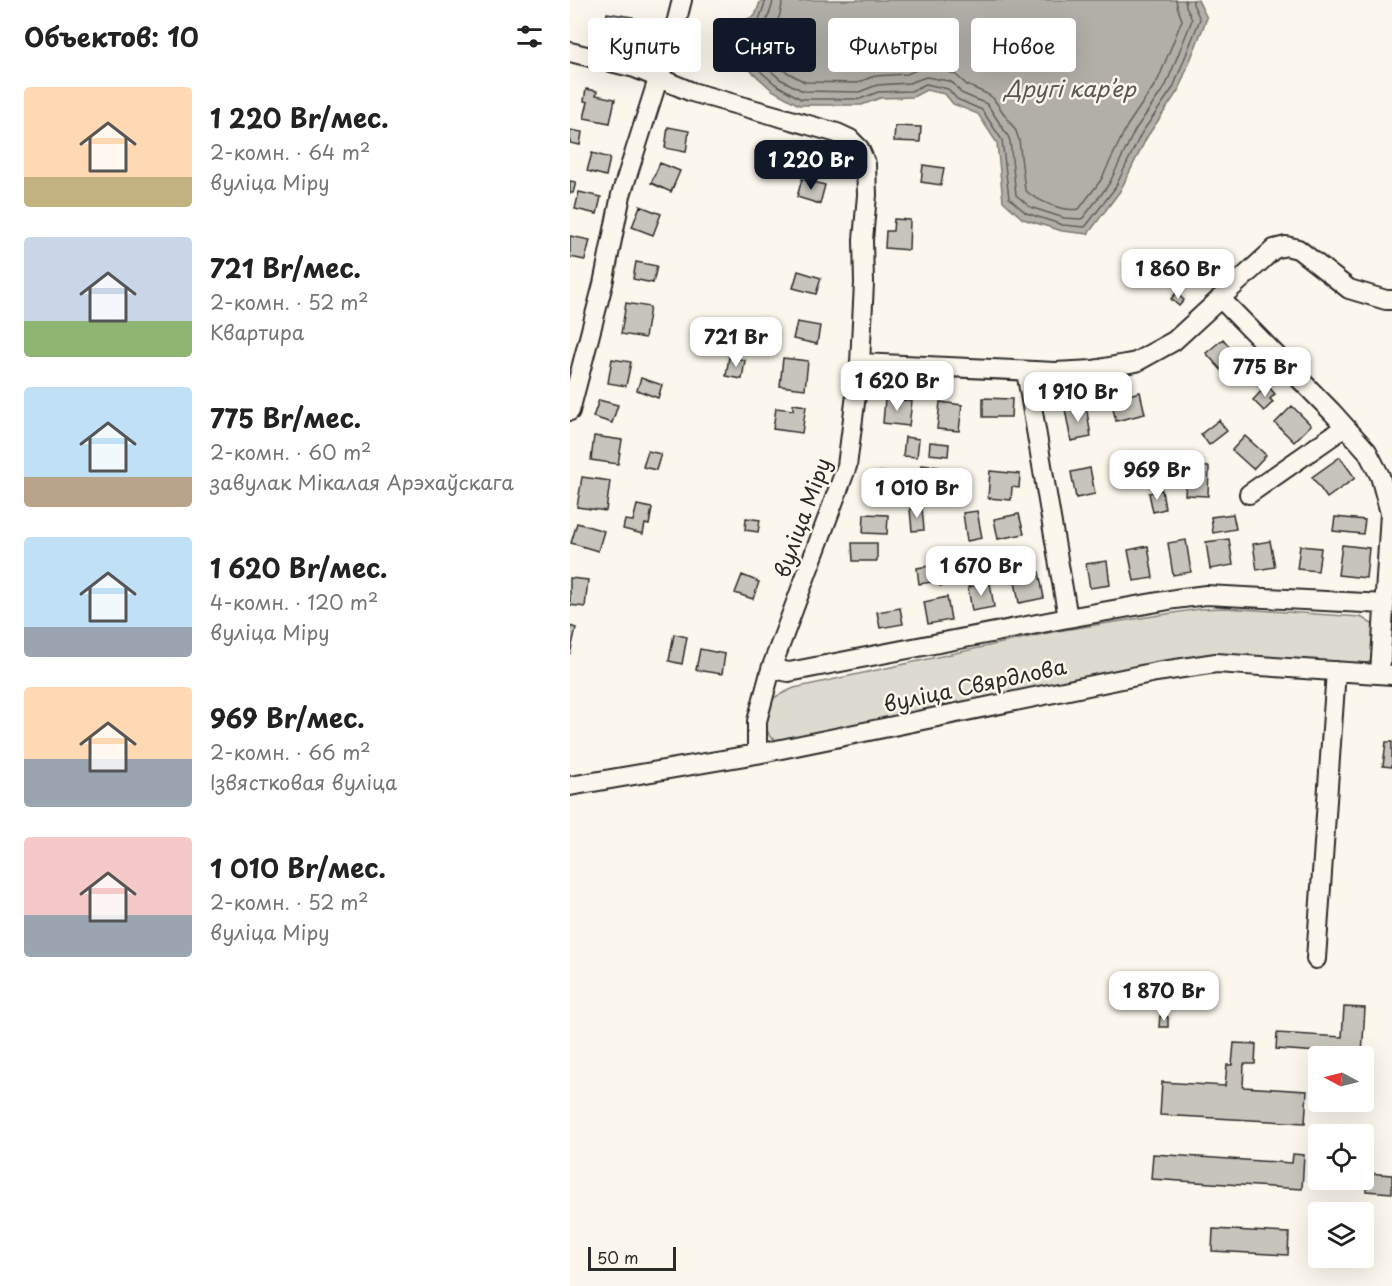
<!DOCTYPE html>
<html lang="ru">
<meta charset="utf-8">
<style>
body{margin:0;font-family:"Playpen Sans",sans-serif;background:#f6f6f6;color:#222;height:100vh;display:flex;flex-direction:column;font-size:22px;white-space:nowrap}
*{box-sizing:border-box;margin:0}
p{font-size:20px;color:#767676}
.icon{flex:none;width:33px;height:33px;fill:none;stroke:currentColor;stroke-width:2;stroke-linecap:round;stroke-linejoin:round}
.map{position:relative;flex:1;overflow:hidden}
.details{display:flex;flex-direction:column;background:#fff;width:570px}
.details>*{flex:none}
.top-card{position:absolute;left:18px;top:18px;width:570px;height:54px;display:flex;gap:12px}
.needle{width:39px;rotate:277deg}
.tools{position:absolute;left:738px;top:1046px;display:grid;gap:12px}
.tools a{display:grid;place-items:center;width:66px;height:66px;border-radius:6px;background:#fff;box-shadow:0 6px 24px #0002;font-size:30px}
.scale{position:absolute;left:18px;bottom:15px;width:88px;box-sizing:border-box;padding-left:6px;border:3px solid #2b2b2b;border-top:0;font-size:16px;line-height:21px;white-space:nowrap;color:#2b2b2b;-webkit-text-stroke:4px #fbf7ec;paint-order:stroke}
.price{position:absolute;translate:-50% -51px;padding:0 14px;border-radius:12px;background:#fff;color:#222;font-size:20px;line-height:39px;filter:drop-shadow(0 2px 3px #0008)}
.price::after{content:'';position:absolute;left:50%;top:36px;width:18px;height:14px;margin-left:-9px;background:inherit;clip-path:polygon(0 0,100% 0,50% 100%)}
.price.on{background:#111827;color:#fff}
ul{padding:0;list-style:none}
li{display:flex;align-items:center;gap:18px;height:150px;padding:0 24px}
li span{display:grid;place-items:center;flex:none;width:168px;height:120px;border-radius:6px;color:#555}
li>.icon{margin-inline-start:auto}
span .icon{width:72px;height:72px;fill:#fffc;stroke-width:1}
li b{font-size:26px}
h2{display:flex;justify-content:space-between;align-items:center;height:72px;padding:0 24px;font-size:26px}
.pill{padding:0 21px;border-radius:6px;background:#fff;box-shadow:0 6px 24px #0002;font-size:21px;line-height:54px}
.pill.on{background:#111827;color:#fff}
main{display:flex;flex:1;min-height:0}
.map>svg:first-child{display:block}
</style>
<main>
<section class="details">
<h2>Объектов: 10<svg class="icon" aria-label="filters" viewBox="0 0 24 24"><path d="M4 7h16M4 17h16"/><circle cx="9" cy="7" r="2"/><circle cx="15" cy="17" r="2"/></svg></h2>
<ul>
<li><span style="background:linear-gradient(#ffd9b3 75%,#c2b280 0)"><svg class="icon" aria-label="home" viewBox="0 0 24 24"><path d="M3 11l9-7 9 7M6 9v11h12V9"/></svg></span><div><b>1 220 Br/мес.</b><p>2-комн. · 64 m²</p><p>вуліца Міру</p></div></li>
<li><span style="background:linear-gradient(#c9d6e8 70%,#8fb573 0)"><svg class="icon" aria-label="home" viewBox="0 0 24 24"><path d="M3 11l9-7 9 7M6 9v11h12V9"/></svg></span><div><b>721 Br/мес.</b><p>2-комн. · 52 m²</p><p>Квартира</p></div></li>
<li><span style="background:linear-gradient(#bfe0f5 75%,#b9a48a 0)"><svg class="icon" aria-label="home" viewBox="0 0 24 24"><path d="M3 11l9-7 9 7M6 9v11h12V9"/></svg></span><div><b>775 Br/мес.</b><p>2-комн. · 60 m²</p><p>завулак Мікалая Арэхаўскага</p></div></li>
<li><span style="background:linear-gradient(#bfe0f5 75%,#9aa5b1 0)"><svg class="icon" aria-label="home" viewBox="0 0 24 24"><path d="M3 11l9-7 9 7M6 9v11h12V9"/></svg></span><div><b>1 620 Br/мес.</b><p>4-комн. · 120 m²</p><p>вуліца Міру</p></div></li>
<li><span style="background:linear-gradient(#ffd9b3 60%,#9aa5b1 0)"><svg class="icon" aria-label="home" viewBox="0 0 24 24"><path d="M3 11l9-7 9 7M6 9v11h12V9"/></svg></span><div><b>969 Br/мес.</b><p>2-комн. · 66 m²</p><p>Ізвястковая вуліца</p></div></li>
<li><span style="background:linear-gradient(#f6c9c9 65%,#9aa5b1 0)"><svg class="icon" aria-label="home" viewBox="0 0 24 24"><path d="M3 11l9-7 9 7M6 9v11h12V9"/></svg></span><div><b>1 010 Br/мес.</b><p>2-комн. · 52 m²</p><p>вуліца Міру</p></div></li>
</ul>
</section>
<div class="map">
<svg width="822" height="1286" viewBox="0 0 822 1286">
<rect width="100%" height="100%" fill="#fbf7ec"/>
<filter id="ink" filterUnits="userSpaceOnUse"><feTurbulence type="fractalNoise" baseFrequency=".0167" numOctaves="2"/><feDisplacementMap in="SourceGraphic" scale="12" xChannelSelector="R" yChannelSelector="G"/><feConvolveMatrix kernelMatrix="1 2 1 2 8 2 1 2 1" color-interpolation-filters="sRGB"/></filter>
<g filter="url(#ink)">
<!-- green -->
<path fill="#dddad0" stroke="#84827e" stroke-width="1.5" d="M 655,608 L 791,617 L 805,626 L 807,655 L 798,663 L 657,657 L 629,659 L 384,703 L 208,741 L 200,737 L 196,727 L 202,700 L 207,696 L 224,688 L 487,631 L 629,609 Z"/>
<!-- water -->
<path fill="#b1afa7" stroke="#7b7a75" stroke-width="1.5" d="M 194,0 L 226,0 L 230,2 L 234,0 L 628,0 L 637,18 L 608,91 L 577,137 L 550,191 L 518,234 L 492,231 L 453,219 L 433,201 L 427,143 L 408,114 L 383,104 L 375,94 L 356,90 L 343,97 L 310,98 L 292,105 L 229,105 L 202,90 L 158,50 L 153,36 L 154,28 L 185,16 L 190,2 Z"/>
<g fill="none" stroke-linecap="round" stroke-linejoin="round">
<!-- shore -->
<path stroke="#61605d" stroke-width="1.5" d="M 196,0 L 189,20 L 161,32 L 159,36 L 163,47 L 205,84 L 231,99 L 290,99 L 308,92 L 341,91 L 356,84 L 378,89 L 387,99 L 412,110 L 432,140 L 439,198 L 456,213 L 493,225 L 514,227 L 516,226 L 545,188 L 571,134 L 603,88 L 630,19 L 623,4 L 623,0
M 203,0 L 202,6 L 195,25 L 170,36 L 168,39 L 170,43 L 210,79 L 233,91 L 289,92 L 307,85 L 339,83 L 356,77 L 379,81 L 384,84 L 391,93 L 417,104 L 438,136 L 440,141 L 446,195 L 460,207 L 494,218 L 510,219 L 513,218 L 539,184 L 565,130 L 596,85 L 622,20 L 616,6 L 615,0
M 212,0 C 212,12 207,28 196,35 C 192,38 188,38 184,42 L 215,71 L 235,82 L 287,83 L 304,76 L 337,74 L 349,69 L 356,68 L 379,72 L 386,75 L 397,85 L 417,94 L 423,98 L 446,131 L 449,140 L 455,190 C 467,201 493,212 509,209 L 531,180 L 557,126 L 588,80 L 612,20 L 608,9 L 606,0"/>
</g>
<!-- building -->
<path fill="#c7c4bc" stroke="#2b2b2b" stroke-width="1.5" d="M 37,13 L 63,17 L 59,37 L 34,33 Z
M 16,89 L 27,91 L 26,95 L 45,99 L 40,123 L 14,118 L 18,102 L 14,101 Z
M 325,126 L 351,127 L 350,142 L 324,141 Z
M 98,127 L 119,131 L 116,152 L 95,148 Z
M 0,130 L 12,132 L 10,145 L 0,143 Z
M 22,153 L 40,158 L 36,176 L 17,171 Z
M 90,163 L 110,171 L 101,192 L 81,183 Z
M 353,165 L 374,168 L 371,185 L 351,182 Z
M 232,179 L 255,185 L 250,204 L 227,197 Z
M 0,181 L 6,182 L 3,193 L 0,193 Z
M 9,192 L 31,197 L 27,214 L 5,209 Z
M 70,206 L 91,214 L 83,235 L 62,227 Z
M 324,219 L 340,220 L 339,250 L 315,248 L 316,231 L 323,231 Z
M 0,236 L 20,240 L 15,260 L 0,257 Z
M 66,262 L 87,266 L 83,283 L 63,279 Z
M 228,271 L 251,278 L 246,294 L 223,288 Z
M 606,293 L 614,300 L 609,306 L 601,299 Z
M 56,303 L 80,307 L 75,338 L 51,334 Z
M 227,322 L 250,326 L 247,344 L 223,339 Z
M 653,339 L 670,359 L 654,373 L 636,353 Z
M 159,357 L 175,360 L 172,379 L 156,376 Z
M 213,358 L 238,361 L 235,389 L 210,386 Z
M 42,359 L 61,362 L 56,386 L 38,383 Z
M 71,378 L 92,385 L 88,398 L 67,390 Z
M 697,385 L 705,394 L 700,399 L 703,402 L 694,411 L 683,400 Z
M 570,392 L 575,414 L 546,421 L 541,400 Z
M 413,398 L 442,399 L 441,417 L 413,417 Z
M 315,399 L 342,401 L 339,426 L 313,423 Z
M 29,400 L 48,405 L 42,423 L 23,417 Z
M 370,402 L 392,405 L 389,431 L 367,429 Z
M 223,404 L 236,406 L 232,433 L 203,429 L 206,408 L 223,410 Z
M 516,405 L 521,437 L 501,441 L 495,409 Z
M 722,406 L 741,425 L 724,442 L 705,423 Z
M 649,420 L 657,431 L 639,445 L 631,434 Z
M 24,436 L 52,440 L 48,464 L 21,460 Z
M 675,436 L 696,455 L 683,469 L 662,450 Z
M 335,437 L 349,439 L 347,457 L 333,456 Z
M 360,442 L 379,444 L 378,456 L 359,454 Z
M 78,451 L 91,454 L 86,470 L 73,467 Z
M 770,457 L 785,478 L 757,498 L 742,477 Z
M 559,462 L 564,481 L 550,484 L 545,465 Z
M 351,465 L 369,467 L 367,485 L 349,484 Z
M 617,466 L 639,467 L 638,496 L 615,495 Z
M 520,468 L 525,494 L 506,498 L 501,472 Z
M 420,471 L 450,474 L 449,488 L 442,487 L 441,500 L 418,498 Z
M 309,472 L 331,474 L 328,498 L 306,496 L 307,491 L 301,491 L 302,475 L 309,476 Z
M 12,477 L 40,481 L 36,511 L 7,507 Z
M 592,490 L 595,509 L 583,512 L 579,493 Z
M 67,505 L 82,508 L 79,525 L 75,524 L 73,534 L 53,529 L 55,520 L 63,521 Z
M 352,508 L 354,530 L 342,531 L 340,509 Z
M 407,511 L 412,538 L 397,541 L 393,513 Z
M 294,514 L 318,515 L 317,534 L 293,533 Z
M 449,514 L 454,534 L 428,539 L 424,519 Z
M 663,514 L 666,529 L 643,533 L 641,517 Z
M 765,517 L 795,520 L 793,534 L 763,531 Z
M 176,518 L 190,520 L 188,532 L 175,530 Z
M 7,523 L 34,531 L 28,551 L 1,543 Z
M 659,539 L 663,565 L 640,569 L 636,542 Z
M 616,540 L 621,572 L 603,575 L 598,543 Z
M 700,541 L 705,567 L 687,570 L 683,544 Z
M 282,543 L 307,543 L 307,561 L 283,561 Z
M 772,545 L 799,548 L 796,578 L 768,575 Z
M 578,546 L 583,578 L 564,581 L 558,550 Z
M 730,546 L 751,548 L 748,571 L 727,569 Z
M 537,561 L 540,585 L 520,588 L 516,564 Z
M 378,563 L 382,584 L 370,586 L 369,581 L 349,584 L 347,568 Z
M 469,572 L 474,598 L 449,603 L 444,576 Z
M 172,575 L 189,582 L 183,599 L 165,593 Z
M 0,578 L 18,580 L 15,607 L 0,605 Z
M 420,583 L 424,607 L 402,611 L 398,587 Z
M 377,597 L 381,620 L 358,624 L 354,602 Z
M 330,608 L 333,624 L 310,628 L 307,612 Z
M 0,626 L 6,628 L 0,654 Z
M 104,634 L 117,637 L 112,664 L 99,661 Z
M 130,649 L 155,654 L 152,674 L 126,670 Z
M 816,742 L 822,742 L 822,767 L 813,766 Z
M 774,1007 L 795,1008 L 792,1055 L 706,1049 L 707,1033 L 772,1037 Z
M 590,1016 L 598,1017 L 598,1027 L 589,1027 Z
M 664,1043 L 686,1044 L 685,1064 L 674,1064 L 673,1087 L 737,1091 L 735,1123 L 590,1115 L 592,1082 L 655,1086 L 657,1065 L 662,1065 Z
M 583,1154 L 722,1163 L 723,1154 L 734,1155 L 732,1189 L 581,1179 Z
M 797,1173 L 822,1175 L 822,1193 L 796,1191 Z
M 643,1229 L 719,1233 L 718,1255 L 642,1251 Z"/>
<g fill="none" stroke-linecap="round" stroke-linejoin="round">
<!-- minor casing -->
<g stroke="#2b2b2b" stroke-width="22">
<path id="minor" d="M 0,52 L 65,68 L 122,92 L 267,133 L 280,139 L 289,148 L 296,164 L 297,195 L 293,240 L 294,283 L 290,363 L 277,466 L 201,669 L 187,721 L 187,754
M 650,298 L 762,412 L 797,451 L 810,476 L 820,513 L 810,674
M 290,363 L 485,372 L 523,370 L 566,362 L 604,341 L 704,249 L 716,246 L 728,249 L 779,289 L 816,300 L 822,300
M 456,371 L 498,618
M 0,411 L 33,284 L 51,195 L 88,79 L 98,55 L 112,0
M 679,494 L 775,427
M 201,669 L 219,672 L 498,618 L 605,599 L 636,595 L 815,604
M 0,786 L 187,754 L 586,672 L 646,663 L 822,675
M 746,959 L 766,671"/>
</g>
<!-- minor -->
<use href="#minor" stroke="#fbf7ec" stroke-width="18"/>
</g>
</g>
<g text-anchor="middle" stroke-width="5" stroke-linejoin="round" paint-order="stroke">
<!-- street labels -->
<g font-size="21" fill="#2b2b2b" stroke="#fbf7ec">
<text transform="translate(233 518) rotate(-70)" y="7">вуліца Міру</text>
<text transform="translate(405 686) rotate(-12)" y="7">вуліца Свярдлова</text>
</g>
<!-- water labels -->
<g font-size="22" font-style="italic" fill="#5a5956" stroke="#fbf7ec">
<text x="500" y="97">Другі карʼер</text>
</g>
</g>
</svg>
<div class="tools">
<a><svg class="needle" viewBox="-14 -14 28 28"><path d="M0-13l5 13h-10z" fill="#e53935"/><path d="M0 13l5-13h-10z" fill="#767676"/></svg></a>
<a><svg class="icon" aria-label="locate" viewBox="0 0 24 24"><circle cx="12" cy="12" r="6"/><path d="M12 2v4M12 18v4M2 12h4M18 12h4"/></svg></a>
<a><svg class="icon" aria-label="layers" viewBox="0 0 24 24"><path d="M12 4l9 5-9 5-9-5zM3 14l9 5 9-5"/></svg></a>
</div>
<div class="scale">50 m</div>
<b class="price on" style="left:241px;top:191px">1 220 Br</b>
<b class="price" style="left:608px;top:300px">1 860 Br</b>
<b class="price" style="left:166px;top:368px">721 Br</b>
<b class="price" style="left:695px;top:398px">775 Br</b>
<b class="price" style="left:327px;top:412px">1 620 Br</b>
<b class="price" style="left:508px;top:423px">1 910 Br</b>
<b class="price" style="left:587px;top:501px">969 Br</b>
<b class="price" style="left:347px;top:519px">1 010 Br</b>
<b class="price" style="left:411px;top:597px">1 670 Br</b>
<b class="price" style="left:594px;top:1022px">1 870 Br</b>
<div class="top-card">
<a class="pill">Купить</a>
<a class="pill on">Снять</a>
<a class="pill">Фильтры</a>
<a class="pill">Новое</a>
</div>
</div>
</main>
